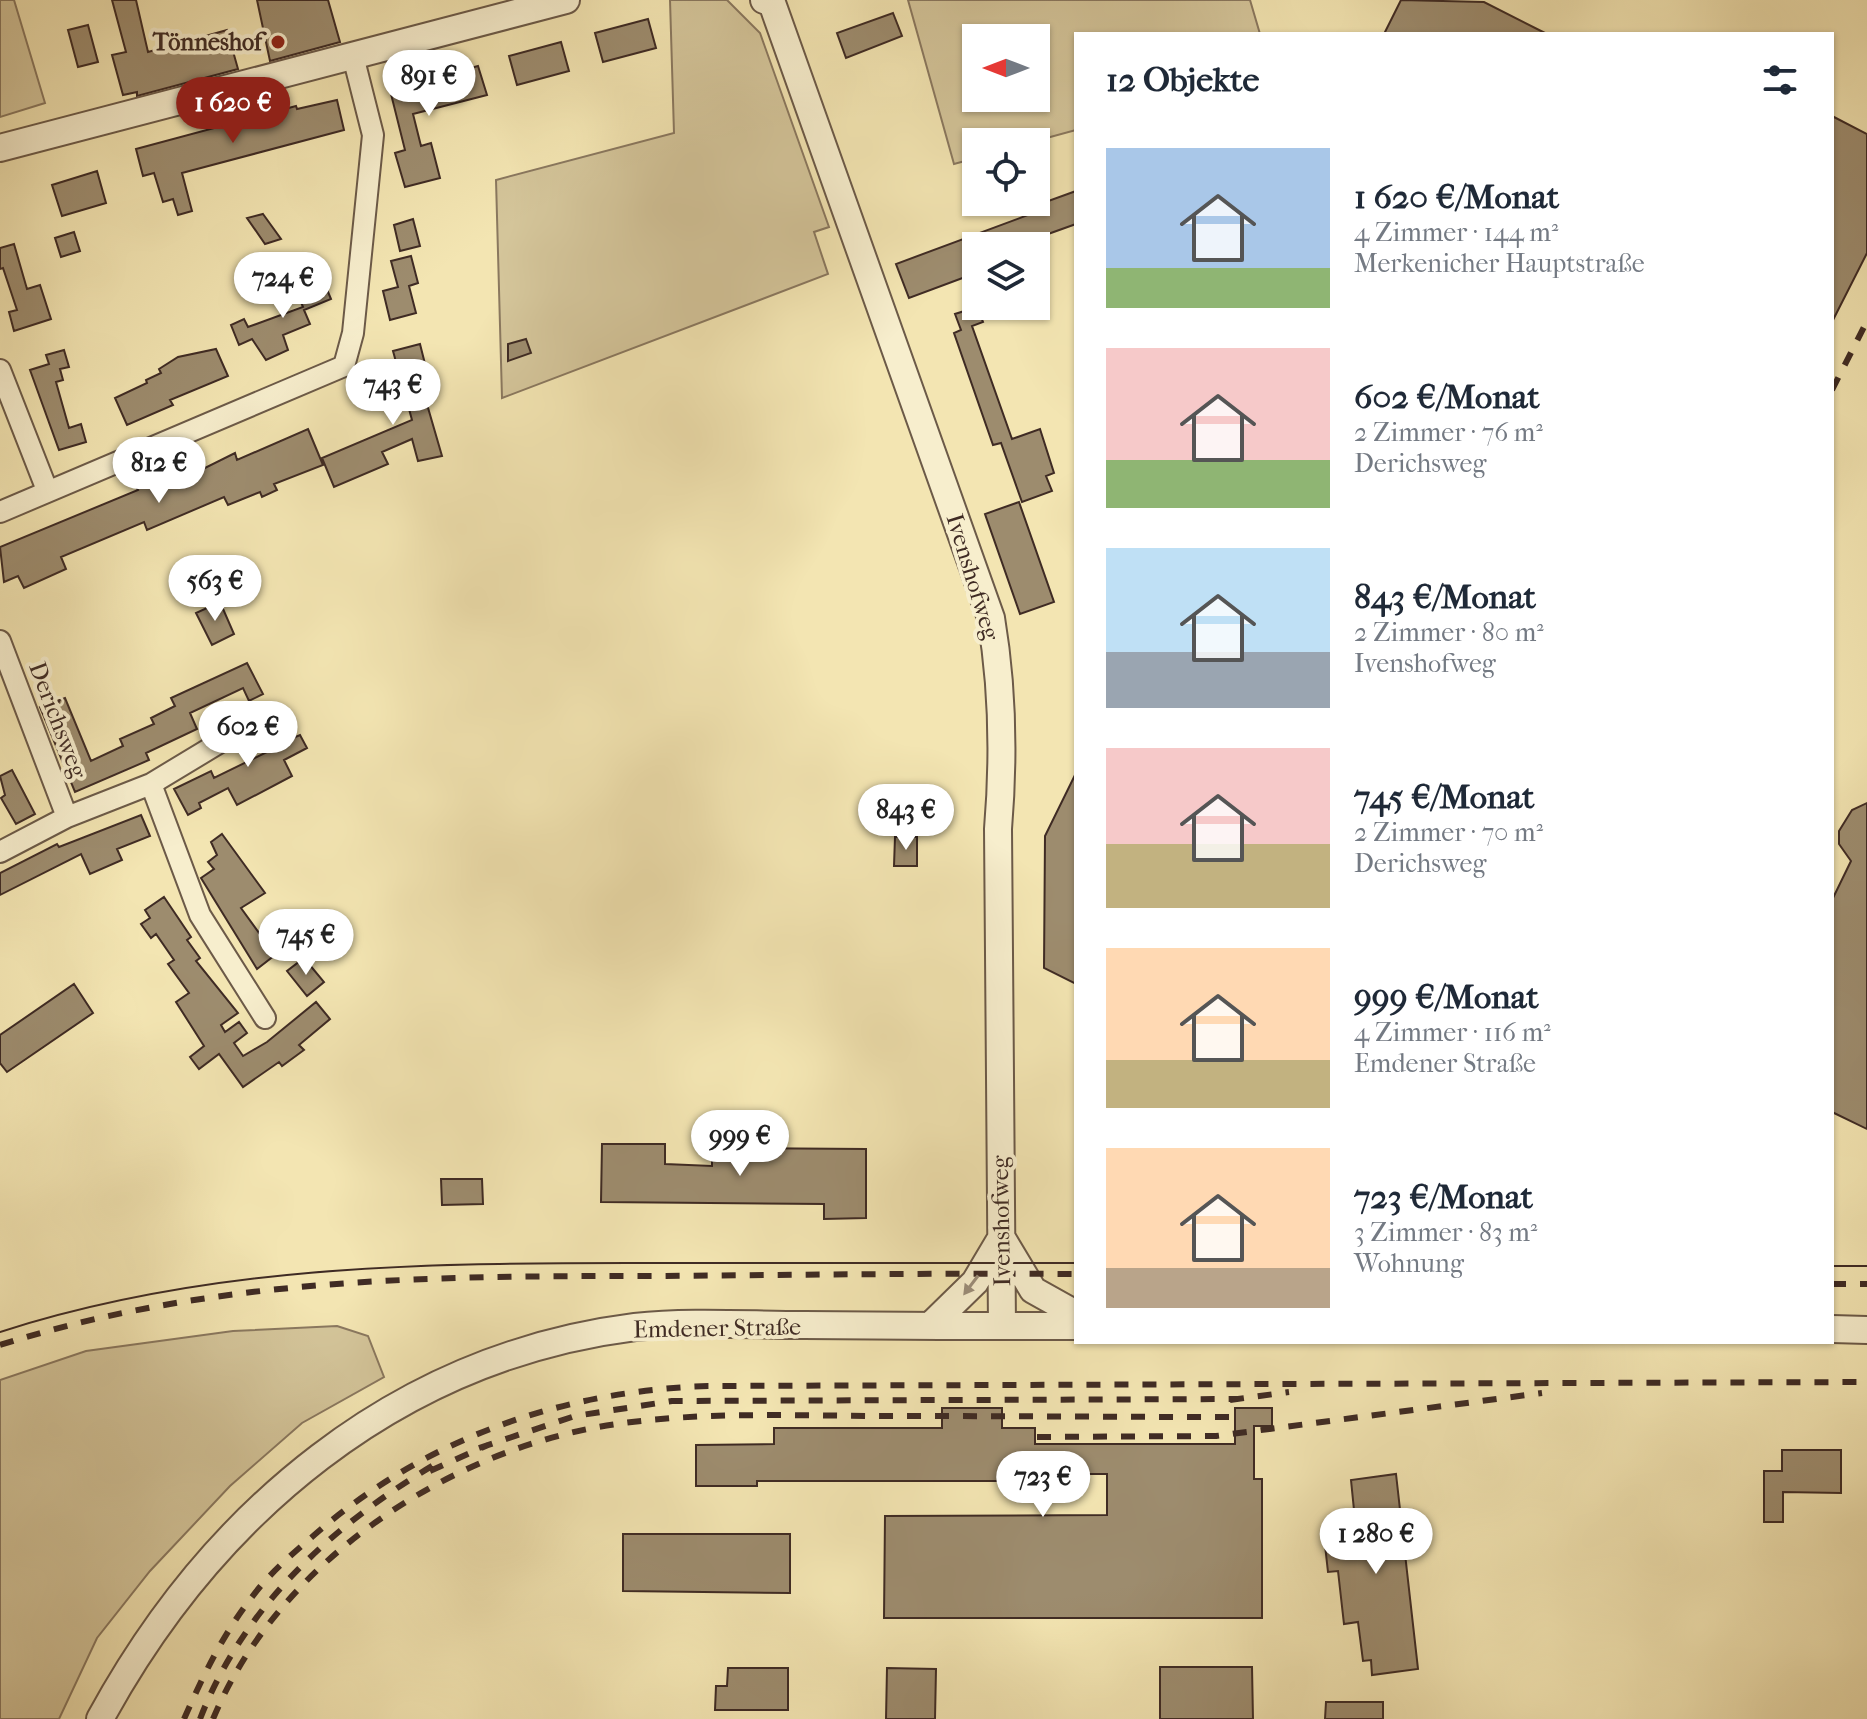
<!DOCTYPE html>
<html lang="de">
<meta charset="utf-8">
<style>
body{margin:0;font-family:"IM FELL French Canon",serif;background:#f6f6f7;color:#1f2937;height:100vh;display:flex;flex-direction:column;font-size:30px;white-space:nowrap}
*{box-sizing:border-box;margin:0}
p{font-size:26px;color:#747a83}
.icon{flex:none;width:44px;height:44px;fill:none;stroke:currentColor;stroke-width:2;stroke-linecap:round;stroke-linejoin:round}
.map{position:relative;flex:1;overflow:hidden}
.sheet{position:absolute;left:1074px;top:32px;width:760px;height:1312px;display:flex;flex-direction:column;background:#fff;border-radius:0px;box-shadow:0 2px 6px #0004}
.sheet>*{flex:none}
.needle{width:52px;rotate:270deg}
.controls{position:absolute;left:962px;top:24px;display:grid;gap:16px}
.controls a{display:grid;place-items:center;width:88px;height:88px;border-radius:0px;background:#fff;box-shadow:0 2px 6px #0004;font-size:40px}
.price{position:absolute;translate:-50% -68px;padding:0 18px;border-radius:28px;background:#fff;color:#222;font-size:26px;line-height:52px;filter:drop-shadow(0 2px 4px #0008)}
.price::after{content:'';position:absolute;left:50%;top:48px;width:24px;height:18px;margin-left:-12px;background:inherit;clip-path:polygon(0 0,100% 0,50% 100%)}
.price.selected{background:#8f2418;color:#fff}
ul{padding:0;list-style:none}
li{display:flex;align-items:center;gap:24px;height:200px;padding:0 32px}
li span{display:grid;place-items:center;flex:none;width:224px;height:160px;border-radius:0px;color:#555}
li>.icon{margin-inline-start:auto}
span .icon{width:96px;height:96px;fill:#fffc;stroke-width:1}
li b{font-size:34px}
h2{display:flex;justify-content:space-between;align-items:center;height:96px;padding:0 32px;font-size:34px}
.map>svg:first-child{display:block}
</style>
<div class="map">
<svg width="1867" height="1719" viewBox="0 0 1867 1719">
<rect width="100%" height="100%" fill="#f3e5b2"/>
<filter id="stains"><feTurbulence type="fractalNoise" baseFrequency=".0025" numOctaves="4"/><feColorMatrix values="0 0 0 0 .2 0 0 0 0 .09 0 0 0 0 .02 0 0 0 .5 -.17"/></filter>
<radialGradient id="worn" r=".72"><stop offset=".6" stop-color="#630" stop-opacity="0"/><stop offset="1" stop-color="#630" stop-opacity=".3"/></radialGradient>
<!-- green -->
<path fill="#d4c59a" stroke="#8a785f" stroke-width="2" fill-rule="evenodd" d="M 0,0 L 14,0 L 45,103 L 0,117 Z
M 670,0 L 727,0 L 760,33 L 829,227 L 814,232 L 828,274 L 502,398 L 496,180 L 674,133 Z
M 908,0 L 1250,0 L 1260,34 L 1076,34 L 1076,130 L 1032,142 L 976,142 L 976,158 L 954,164 ZM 1036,38 L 1036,98 L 976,98 L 976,38 Z
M 337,1326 L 368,1336 L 384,1377 L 302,1423 L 230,1486 L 150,1571 L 97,1638 L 59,1719 L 0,1719 L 0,1380 L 86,1351 L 233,1331 Z"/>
<!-- building -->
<path fill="#9d8c6e" stroke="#3f2b24" stroke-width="2" d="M 112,0 L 136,0 L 148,52 L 227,30 L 238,69 L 137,96 L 137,92 L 123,95 L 112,55 L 126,52 Z
M 257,0 L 328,0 L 340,42 L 270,61 Z
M 1401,0 L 1484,2 L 1547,34 L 1384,34 Z
M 893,13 L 902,36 L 846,58 L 837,33 Z
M 648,19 L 656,48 L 603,62 L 595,33 Z
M 88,25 L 98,62 L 78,67 L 68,30 Z
M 561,42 L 569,71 L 517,85 L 509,56 Z
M 478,66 L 487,95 L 413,114 L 421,146 L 431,143 L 440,178 L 405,187 L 395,153 L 405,150 L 390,90 Z
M 337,100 L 344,130 L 182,173 L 192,211 L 178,215 L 173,199 L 163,202 L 154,173 L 143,176 L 136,149 L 296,106 L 297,109 Z
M 1832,116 L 1867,134 L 1867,253 L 1832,322 Z
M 97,171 L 106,203 L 62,216 L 52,185 Z
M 1076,191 L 1076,224 L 1037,238 L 1039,246 L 976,246 L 976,273 L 909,298 L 896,264 L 1028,215 L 1026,209 Z
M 263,214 L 281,239 L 265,244 L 247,218 Z
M 413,219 L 420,246 L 400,251 L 394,225 Z
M 74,232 L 80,251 L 61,257 L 55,238 Z
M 14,244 L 27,289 L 40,285 L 51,319 L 14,331 L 9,312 L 17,310 L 3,268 L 0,269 L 0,248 Z
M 411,256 L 418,283 L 409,286 L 416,313 L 390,320 L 383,291 L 398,287 L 391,261 Z
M 320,273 L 331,299 L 304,310 L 310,324 L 283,335 L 288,350 L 266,360 L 252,339 L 239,345 L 231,325 L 244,319 L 248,327 L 303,307 L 294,285 Z
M 977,307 L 983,322 L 972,326 L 1012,439 L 1040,429 L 1054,473 L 1046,476 L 1052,491 L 1022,502 L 1001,443 L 993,445 L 954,333 L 961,330 L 955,314 Z
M 526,339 L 531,353 L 508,361 L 508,344 Z
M 420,344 L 430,384 L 422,387 L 442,456 L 418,461 L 412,439 L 382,452 L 388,464 L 334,487 L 322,458 L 412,420 L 393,351 Z
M 216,349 L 228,376 L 170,400 L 173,405 L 127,425 L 115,398 L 147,383 L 146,380 L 161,373 L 159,369 L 178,357 Z
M 64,350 L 69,367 L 60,369 L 63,380 L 56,382 L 69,428 L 81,424 L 86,442 L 59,450 L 30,370 L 49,364 L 46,355 Z
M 308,429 L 323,465 L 274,484 L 277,490 L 262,497 L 260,492 L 228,505 L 224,497 L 147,530 L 144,522 L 61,557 L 66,569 L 24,588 L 18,576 L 4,582 L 0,547 L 138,490 L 136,486 L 178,469 L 183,479 L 235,453 L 237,460 Z
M 1019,502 L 1054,602 L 1020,614 L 985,514 Z
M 220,602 L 234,634 L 212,645 L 196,613 Z
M 247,663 L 263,694 L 249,701 L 243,688 L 190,713 L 197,729 L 146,753 L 149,760 L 75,792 L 40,707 L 65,698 L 91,761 L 123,746 L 120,739 L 154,724 L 151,718 L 175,706 L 171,698 Z
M 274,707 L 291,739 L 300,735 L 307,748 L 284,760 L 292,776 L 237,805 L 228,788 L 199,803 L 201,808 L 188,815 L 174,789 L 211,771 L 214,778 L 273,749 L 258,716 Z
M 12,770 L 35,814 L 16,824 L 1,798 L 5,795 L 0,776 Z
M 1076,773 L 1076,984 L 1044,968 L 1045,836 Z
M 1867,803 L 1867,1129 L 1832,1112 L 1832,900 L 1851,861 L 1839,844 L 1839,831 L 1852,810 Z
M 141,815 L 150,836 L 117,849 L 122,860 L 90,874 L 81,854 L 0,895 L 0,873 L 57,844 L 59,847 Z
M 222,834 L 265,893 L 241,908 L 275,955 L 257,969 L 201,878 L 214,869 L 208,862 L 217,855 L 211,842 Z
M 895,837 L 917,837 L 917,866 L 894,866 Z
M 164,897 L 191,937 L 187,940 L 200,958 L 196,961 L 238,1013 L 221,1025 L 225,1032 L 239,1022 L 247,1033 L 234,1043 L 243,1056 L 267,1042 L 316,1002 L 330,1019 L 299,1045 L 304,1050 L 282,1066 L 279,1062 L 243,1087 L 219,1054 L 199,1069 L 190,1057 L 204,1046 L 176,1002 L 189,993 L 168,964 L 174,960 L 156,934 L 151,938 L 141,924 L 150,918 L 145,910 Z
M 304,958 L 324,982 L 307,996 L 287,971 Z
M 74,984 L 93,1013 L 7,1072 L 0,1063 L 0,1035 Z
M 602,1144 L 665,1144 L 665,1164 L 712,1166 L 712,1148 L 866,1149 L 866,1218 L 824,1219 L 824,1204 L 601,1202 Z
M 441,1179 L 482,1179 L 483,1204 L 442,1205 Z
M 942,1408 L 1002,1408 L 1002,1428 L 1035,1428 L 1035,1444 L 1235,1444 L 1235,1408 L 1272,1408 L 1272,1426 L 1254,1426 L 1254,1479 L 1262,1479 L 1262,1618 L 884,1618 L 885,1516 L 1107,1515 L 1107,1474 L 1035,1474 L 1035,1481 L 757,1481 L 757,1486 L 696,1486 L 696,1445 L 774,1444 L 774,1428 L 942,1428 Z
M 1782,1450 L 1841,1450 L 1841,1493 L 1783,1492 L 1783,1522 L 1764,1522 L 1764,1471 L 1782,1471 Z
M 1396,1474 L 1418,1669 L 1372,1675 L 1371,1660 L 1363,1661 L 1358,1622 L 1344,1624 L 1338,1571 L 1328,1572 L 1324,1536 L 1352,1532 L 1355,1520 L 1351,1480 Z
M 623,1534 L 790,1534 L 790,1593 L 623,1591 Z
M 1160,1667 L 1252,1667 L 1253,1719 L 1160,1719 Z
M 728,1668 L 788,1668 L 788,1710 L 715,1710 L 716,1686 L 727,1686 Z
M 887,1668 L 936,1669 L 935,1719 L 886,1719 Z
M 1326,1702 L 1383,1702 L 1383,1719 L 1325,1719 Z"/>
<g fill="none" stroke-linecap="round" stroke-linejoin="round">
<!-- minor casing -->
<g stroke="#6c5a48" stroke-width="24">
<path id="minor" d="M 0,370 L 47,490
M 0,512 L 344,366 L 353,333 L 373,135 L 353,56
M 0,641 L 67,817
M 151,784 L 200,915 L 265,1018
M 0,852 L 67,817 L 151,784 L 242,729"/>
</g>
<!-- tertiary casing -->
<g stroke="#6c5a48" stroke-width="30">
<path id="tertiary" d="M 764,0 L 772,3 L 991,618 C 1003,689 1004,757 998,829 L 1002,1326
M 0,148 L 566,0
M 1003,1240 L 1033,1290 L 1076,1314
M 930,1326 L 975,1282 L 1000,1240
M 1832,1329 L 1867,1330
M 100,1719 C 212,1513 396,1357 635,1327 C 690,1321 749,1325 804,1325 C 895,1326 985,1326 1076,1326"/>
</g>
<!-- minor -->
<use href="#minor" stroke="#f7eecd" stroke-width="20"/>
<!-- tertiary -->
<use href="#tertiary" stroke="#f7eecd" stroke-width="26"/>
<!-- tram -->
<path stroke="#3f2b24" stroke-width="2" d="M 1832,1266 L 1867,1266
M 0,1332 C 205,1266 415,1263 628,1263 C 778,1263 927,1263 1076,1263"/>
<!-- rail -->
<path stroke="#3f2b24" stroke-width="6" stroke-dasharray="14 14" stroke-linecap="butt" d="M 1832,390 L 1867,321
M 1832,1284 L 1867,1284
M 0,1345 C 215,1277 429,1276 652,1276 C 794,1275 935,1273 1076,1274
M 1230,1400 L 1289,1392
M 1037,1437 L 1216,1436 L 1542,1393
M 479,1448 L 575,1416 L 672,1401 L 1239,1399
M 430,1471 L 488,1445
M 184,1719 C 203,1676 223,1634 252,1597 C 269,1574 291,1555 312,1537 C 423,1439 561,1391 708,1386 L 1867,1382
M 200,1719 C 244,1605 334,1524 437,1463
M 213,1719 C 278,1561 452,1447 617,1424 C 707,1411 799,1416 890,1416 C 1005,1416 1120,1417 1235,1417"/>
</g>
<!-- one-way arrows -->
<defs><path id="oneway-solid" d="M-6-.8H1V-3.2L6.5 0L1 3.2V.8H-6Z" transform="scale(2)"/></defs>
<use fill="#9b8c78" href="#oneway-solid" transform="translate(971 1285) rotate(127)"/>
<!-- markers -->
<circle fill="#8f2418" stroke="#f7eecd" stroke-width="3" cx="278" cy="42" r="8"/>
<g text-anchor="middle" stroke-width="8" stroke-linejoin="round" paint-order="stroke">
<!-- poi labels -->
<g font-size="24" font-weight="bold" fill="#3f2b24" stroke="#f7eecd" text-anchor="end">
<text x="262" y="50">Tönneshof</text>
</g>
<!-- street labels -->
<g font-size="24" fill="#3f2b24" stroke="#f7eecd">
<text transform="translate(973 577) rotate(73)" y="8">Ivenshofweg</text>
<text transform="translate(58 720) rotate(69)" y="8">Derichsweg</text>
<text transform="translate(1001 1221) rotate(-91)" y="8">Ivenshofweg</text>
<text transform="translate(717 1328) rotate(-1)" y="8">Emdener Straße</text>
</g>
</g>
<rect width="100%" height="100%" filter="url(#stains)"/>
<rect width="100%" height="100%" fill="url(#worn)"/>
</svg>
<div class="controls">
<a><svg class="needle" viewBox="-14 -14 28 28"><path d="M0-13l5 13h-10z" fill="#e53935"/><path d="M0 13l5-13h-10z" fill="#747a83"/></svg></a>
<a><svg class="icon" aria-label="locate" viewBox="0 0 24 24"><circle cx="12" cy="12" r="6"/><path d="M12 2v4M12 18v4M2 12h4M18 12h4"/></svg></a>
<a><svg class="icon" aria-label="layers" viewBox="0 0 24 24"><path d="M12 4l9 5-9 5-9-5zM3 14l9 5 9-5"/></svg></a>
</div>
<b class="price" style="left:429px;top:118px">891 €</b>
<b class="price selected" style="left:233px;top:145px">1 620 €</b>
<b class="price" style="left:283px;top:320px">724 €</b>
<b class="price" style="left:393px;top:427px">743 €</b>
<b class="price" style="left:159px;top:505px">812 €</b>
<b class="price" style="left:215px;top:623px">563 €</b>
<b class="price" style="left:248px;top:769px">602 €</b>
<b class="price" style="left:906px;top:852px">843 €</b>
<b class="price" style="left:306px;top:977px">745 €</b>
<b class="price" style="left:740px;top:1178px">999 €</b>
<b class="price" style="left:1043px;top:1519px">723 €</b>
<b class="price" style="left:1376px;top:1576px">1 280 €</b>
<section class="sheet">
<h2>12 Objekte<svg class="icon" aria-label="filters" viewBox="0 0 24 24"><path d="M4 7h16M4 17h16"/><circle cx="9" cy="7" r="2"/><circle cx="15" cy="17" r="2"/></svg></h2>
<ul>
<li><span style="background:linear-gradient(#a9c7e8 75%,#8fb573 0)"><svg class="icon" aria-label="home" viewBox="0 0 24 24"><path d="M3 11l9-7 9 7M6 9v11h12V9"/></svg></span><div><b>1 620 €/Monat</b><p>4 Zimmer · 144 m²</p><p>Merkenicher Hauptstraße</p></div></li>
<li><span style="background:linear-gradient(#f6c9c9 70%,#8fb573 0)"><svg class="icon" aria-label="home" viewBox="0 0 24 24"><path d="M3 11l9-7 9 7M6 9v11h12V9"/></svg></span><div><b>602 €/Monat</b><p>2 Zimmer · 76 m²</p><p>Derichsweg</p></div></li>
<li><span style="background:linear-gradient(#bfe0f5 65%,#9aa5b1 0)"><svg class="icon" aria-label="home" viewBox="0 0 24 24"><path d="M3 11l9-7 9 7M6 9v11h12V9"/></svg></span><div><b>843 €/Monat</b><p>2 Zimmer · 80 m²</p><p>Ivenshofweg</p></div></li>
<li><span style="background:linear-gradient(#f6c9c9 60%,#c2b280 0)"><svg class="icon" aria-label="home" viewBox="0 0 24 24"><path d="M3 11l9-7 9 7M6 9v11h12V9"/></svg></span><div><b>745 €/Monat</b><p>2 Zimmer · 70 m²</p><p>Derichsweg</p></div></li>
<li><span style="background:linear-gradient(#ffd9b3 70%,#c2b280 0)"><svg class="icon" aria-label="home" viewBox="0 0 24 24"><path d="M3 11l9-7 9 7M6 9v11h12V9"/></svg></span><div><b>999 €/Monat</b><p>4 Zimmer · 116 m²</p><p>Emdener Straße</p></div></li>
<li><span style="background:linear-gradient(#ffd9b3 75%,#b9a48a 0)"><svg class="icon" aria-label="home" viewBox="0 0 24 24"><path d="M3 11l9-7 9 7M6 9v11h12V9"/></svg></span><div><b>723 €/Monat</b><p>3 Zimmer · 83 m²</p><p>Wohnung</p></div></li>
</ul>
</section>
</div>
